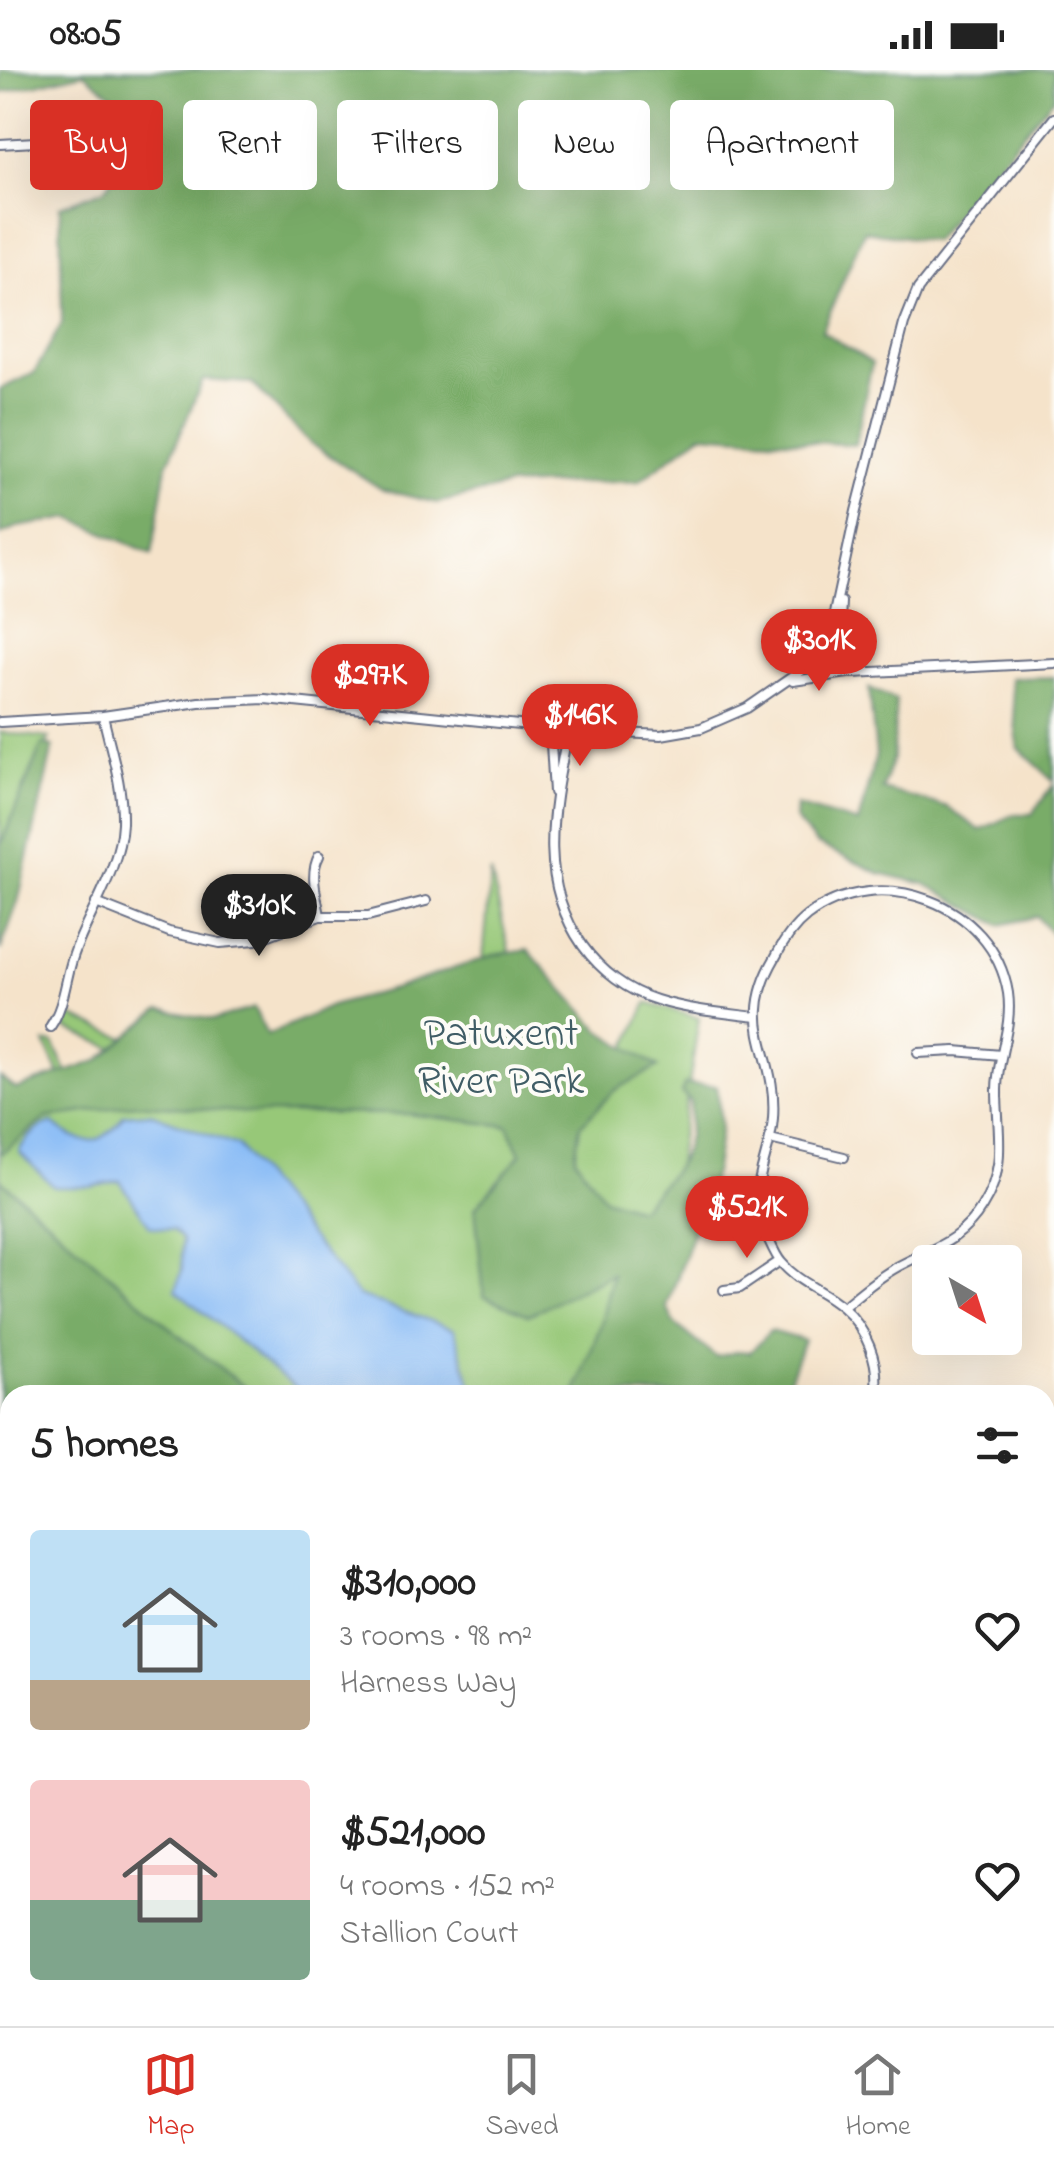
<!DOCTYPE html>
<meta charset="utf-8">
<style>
body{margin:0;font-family:"Indie Flower",sans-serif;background:#f6f6f6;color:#222;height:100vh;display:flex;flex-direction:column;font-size:38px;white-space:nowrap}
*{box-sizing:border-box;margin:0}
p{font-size:32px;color:#767676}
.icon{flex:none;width:55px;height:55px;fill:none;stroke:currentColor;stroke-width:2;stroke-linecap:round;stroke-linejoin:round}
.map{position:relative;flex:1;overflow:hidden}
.drawer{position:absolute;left:0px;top:1315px;width:1055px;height:642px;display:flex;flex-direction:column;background:#fff;border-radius:30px 30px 0 0;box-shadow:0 10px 40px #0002}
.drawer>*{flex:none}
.banner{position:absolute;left:30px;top:30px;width:995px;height:90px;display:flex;gap:20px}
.needle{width:65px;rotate:141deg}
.buttons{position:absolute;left:912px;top:1175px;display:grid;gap:20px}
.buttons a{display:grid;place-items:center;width:110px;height:110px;border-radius:10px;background:#fff;box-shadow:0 10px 40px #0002;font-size:50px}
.price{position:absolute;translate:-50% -85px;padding:0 22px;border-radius:35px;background:#d93025;color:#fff;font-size:32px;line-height:65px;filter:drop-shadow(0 2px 5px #0008)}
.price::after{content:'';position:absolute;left:50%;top:60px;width:30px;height:22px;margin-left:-15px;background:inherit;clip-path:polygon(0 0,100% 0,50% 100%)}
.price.selected{background:#222;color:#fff}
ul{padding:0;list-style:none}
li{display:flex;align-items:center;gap:30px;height:250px;padding:0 30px}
li span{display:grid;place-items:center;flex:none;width:280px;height:200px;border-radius:10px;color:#555}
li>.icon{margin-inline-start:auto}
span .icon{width:120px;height:120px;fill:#fffc;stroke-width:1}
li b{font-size:42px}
h2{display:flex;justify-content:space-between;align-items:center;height:120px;padding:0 30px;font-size:42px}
.chip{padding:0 35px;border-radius:10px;background:#fff;box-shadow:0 10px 40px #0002;font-size:35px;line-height:90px}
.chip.selected{background:#d93025;color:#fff}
.status{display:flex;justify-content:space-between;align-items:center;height:70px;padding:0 50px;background:#fff;direction:ltr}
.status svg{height:28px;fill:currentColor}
.tabs{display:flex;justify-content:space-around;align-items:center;height:140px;border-top:2px solid #e0e0e0;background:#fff;font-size:28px;color:#767676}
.tabs a{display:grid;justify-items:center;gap:5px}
.tabs .selected{color:#d93025}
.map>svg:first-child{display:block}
</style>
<div class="status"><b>08:05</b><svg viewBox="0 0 49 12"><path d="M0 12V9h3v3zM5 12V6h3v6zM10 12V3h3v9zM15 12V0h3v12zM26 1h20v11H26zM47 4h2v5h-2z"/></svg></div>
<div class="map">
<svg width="1054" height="1956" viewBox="0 0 1054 1956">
<rect width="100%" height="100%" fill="#fdfcf7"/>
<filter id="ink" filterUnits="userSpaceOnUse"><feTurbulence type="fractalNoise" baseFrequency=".01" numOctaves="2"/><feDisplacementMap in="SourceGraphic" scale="20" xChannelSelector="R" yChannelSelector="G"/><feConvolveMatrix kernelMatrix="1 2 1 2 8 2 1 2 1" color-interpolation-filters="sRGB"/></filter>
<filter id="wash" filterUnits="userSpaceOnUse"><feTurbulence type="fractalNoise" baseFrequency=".0048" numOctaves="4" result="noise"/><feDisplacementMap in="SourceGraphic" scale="40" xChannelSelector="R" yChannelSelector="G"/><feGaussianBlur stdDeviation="2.25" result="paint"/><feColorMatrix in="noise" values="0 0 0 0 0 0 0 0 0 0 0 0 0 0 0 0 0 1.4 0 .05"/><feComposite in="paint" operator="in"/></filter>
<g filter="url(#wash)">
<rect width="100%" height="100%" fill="#f5e3ca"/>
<!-- green -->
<path fill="#97c878" stroke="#597c6b" stroke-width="2.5" d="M 0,662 L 49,668 L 0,791 Z
M 491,802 L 518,920 L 613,1006 L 647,933 L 699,948 L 675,1108 L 635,1174 L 685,1278 L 775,1325 L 10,1325 L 0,1512 L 0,1035 L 68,1023 L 45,973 L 53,973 L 75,1019 L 137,988 L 65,958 L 68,945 L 167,985 L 479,933 Z"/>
<!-- forest -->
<path fill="#79ac68" stroke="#4a6e63" stroke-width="2.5" d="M 0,0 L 1054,0 L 1054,27 L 933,171 L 864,161 L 822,261 L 872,293 L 855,375 L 702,364 L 639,411 L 508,416 L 437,433 L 383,420 L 310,373 L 252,313 L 203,310 L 167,395 L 152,484 L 71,448 L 17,457 L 0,465 L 0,319 L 34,303 L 62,253 L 60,136 L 105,119 L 134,79 L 117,29 L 84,3 L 0,23 Z
M 1054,607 L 1054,711 L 1018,678 L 1010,608 Z
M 869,618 L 896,630 L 893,688 L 882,719 L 947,737 L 980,760 L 1015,744 L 1032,744 L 1054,714 L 1054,866 L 1037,847 L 1000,855 L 925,814 L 879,803 L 816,774 L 795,749 L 796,735 L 858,753 L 876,685 Z
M 42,674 L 53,677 L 18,832 L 0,881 L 0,776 Z
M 528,880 L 601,961 L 658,997 L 615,1020 L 580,1056 L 575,1088 L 604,1128 L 639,1139 C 675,1098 692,1090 690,1031 L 681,1023 L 685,1014 L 717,1016 L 721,1056 L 715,1100 L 667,1237 L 674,1253 L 716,1287 L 739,1281 L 750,1282 L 770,1261 L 804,1270 L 783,1325 L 575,1325 L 601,1254 L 612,1204 L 528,1245 L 484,1226 L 475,1138 L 521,1084 L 508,1056 L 408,1044 L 251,1043 L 136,1034 L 46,1048 L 0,1085 L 0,1007 L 16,1019 L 98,991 L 160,939 L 214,950 L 254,938 L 267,965 L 331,936 L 396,918 L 494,885 Z
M 0,1109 L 178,1265 L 255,1325 L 10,1325 L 10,1948 L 905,1948 L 907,1956 L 0,1956 Z
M 1054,1414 L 1054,1538 L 1045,1545 L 1045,1434 Z"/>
<!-- water -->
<path fill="#88bbf6" stroke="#5275aa" stroke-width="2.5" d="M 150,1043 L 237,1075 L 358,1226 L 454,1259 L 473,1320 L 471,1325 L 305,1325 L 176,1220 L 182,1200 L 182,1169 L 173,1160 L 150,1156 L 120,1111 L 90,1117 L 54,1117 L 19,1082 C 24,1070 39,1055 53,1053 C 82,1078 102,1078 124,1045 Z"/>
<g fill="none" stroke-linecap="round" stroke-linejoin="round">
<!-- stream -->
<path stroke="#88bbf6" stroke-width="2.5" d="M 551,1948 L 557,1956
M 660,1948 L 660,1956"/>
<!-- river -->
<path stroke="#88bbf6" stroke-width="14" d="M 0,1520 L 10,1518
M 0,1583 L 10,1580
M 548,1956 L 551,1948"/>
</g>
</g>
<g filter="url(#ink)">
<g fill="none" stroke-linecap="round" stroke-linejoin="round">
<!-- minor casing -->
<g stroke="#676e84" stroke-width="12">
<path id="minor" d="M 0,74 L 53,71
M 841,532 L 838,590 L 842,597
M 818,582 L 852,603 L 1054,593
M 793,611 L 848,603
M 0,652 L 103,646 L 199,632 L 265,629 L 568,660 L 661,665 L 701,658 L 747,638 L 805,598 L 830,562 L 856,441 L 904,254 L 918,219 L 1054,48
M 550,658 L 554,722
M 568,660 C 554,735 535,808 583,876 C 601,901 627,921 657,930 C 688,940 723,943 756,947
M 319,786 C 309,804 317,827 320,846
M 96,833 L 169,862 L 220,873 L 256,870 L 320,846 L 368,846 L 426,831
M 50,957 C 65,935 65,909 74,884 C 89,842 120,799 122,753 C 123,716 111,681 103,646
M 918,983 L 955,981 L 1001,985
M 770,1069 L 844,1087
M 724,1220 L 740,1218 L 780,1191
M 843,1237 C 860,1223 877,1208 897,1197 C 930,1179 961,1172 982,1137 C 1008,1095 997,1065 997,1020 C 997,986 1013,958 1008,923 C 993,833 879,791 807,846 C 793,857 783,872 775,888 C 735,957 778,981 773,1048 C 770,1093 744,1117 767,1166 C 771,1174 775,1185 781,1192 C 798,1213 823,1220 842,1237 C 866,1257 881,1294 875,1325
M 1045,1628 L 1054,1622
M 1045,1753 L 1054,1753"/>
</g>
<!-- minor -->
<use href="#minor" stroke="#fff" stroke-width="8"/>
</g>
</g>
<g text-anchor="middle" stroke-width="8" stroke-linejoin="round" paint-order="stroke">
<!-- park labels -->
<g font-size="42" fill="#405d66" stroke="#fdfcf7">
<text x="501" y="975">Patuxent<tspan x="501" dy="48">River Park</tspan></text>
</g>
</g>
</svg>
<div class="buttons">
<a><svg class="needle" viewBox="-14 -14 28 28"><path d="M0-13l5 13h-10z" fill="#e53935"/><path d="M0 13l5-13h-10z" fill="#767676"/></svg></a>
</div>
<b class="price" style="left:819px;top:624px">$301K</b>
<b class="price" style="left:370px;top:659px">$297K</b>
<b class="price" style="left:580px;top:699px">$146K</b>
<b class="price selected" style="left:259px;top:889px">$310K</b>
<b class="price" style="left:747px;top:1191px">$521K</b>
<div class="banner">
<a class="chip selected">Buy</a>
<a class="chip">Rent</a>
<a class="chip">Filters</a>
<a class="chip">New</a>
<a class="chip">Apartment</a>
</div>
<section class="drawer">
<h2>5 homes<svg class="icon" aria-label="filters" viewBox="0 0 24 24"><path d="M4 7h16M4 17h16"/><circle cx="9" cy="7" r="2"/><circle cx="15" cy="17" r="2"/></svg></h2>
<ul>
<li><span style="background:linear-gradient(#bfe0f5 75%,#b9a48a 0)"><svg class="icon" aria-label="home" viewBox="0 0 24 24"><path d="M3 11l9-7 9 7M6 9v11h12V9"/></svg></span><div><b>$310,000</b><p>3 rooms · 98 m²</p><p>Harness Way</p></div><svg class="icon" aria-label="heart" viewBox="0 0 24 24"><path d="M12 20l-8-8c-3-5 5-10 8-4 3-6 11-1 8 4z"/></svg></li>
<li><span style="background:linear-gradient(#f6c9c9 60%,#7fa58c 0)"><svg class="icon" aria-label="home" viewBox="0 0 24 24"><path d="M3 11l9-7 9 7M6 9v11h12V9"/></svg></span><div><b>$521,000</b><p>4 rooms · 152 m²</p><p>Stallion Court</p></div><svg class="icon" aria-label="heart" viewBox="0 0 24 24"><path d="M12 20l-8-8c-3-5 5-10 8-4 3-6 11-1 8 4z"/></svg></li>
</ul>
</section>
</div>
<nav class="tabs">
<a class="selected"><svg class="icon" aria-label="map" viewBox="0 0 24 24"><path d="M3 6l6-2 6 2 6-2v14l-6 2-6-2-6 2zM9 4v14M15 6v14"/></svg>Map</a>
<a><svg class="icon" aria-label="saved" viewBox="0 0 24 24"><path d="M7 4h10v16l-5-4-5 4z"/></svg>Saved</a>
<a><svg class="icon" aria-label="home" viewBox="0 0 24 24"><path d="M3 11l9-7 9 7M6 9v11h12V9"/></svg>Home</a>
</nav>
